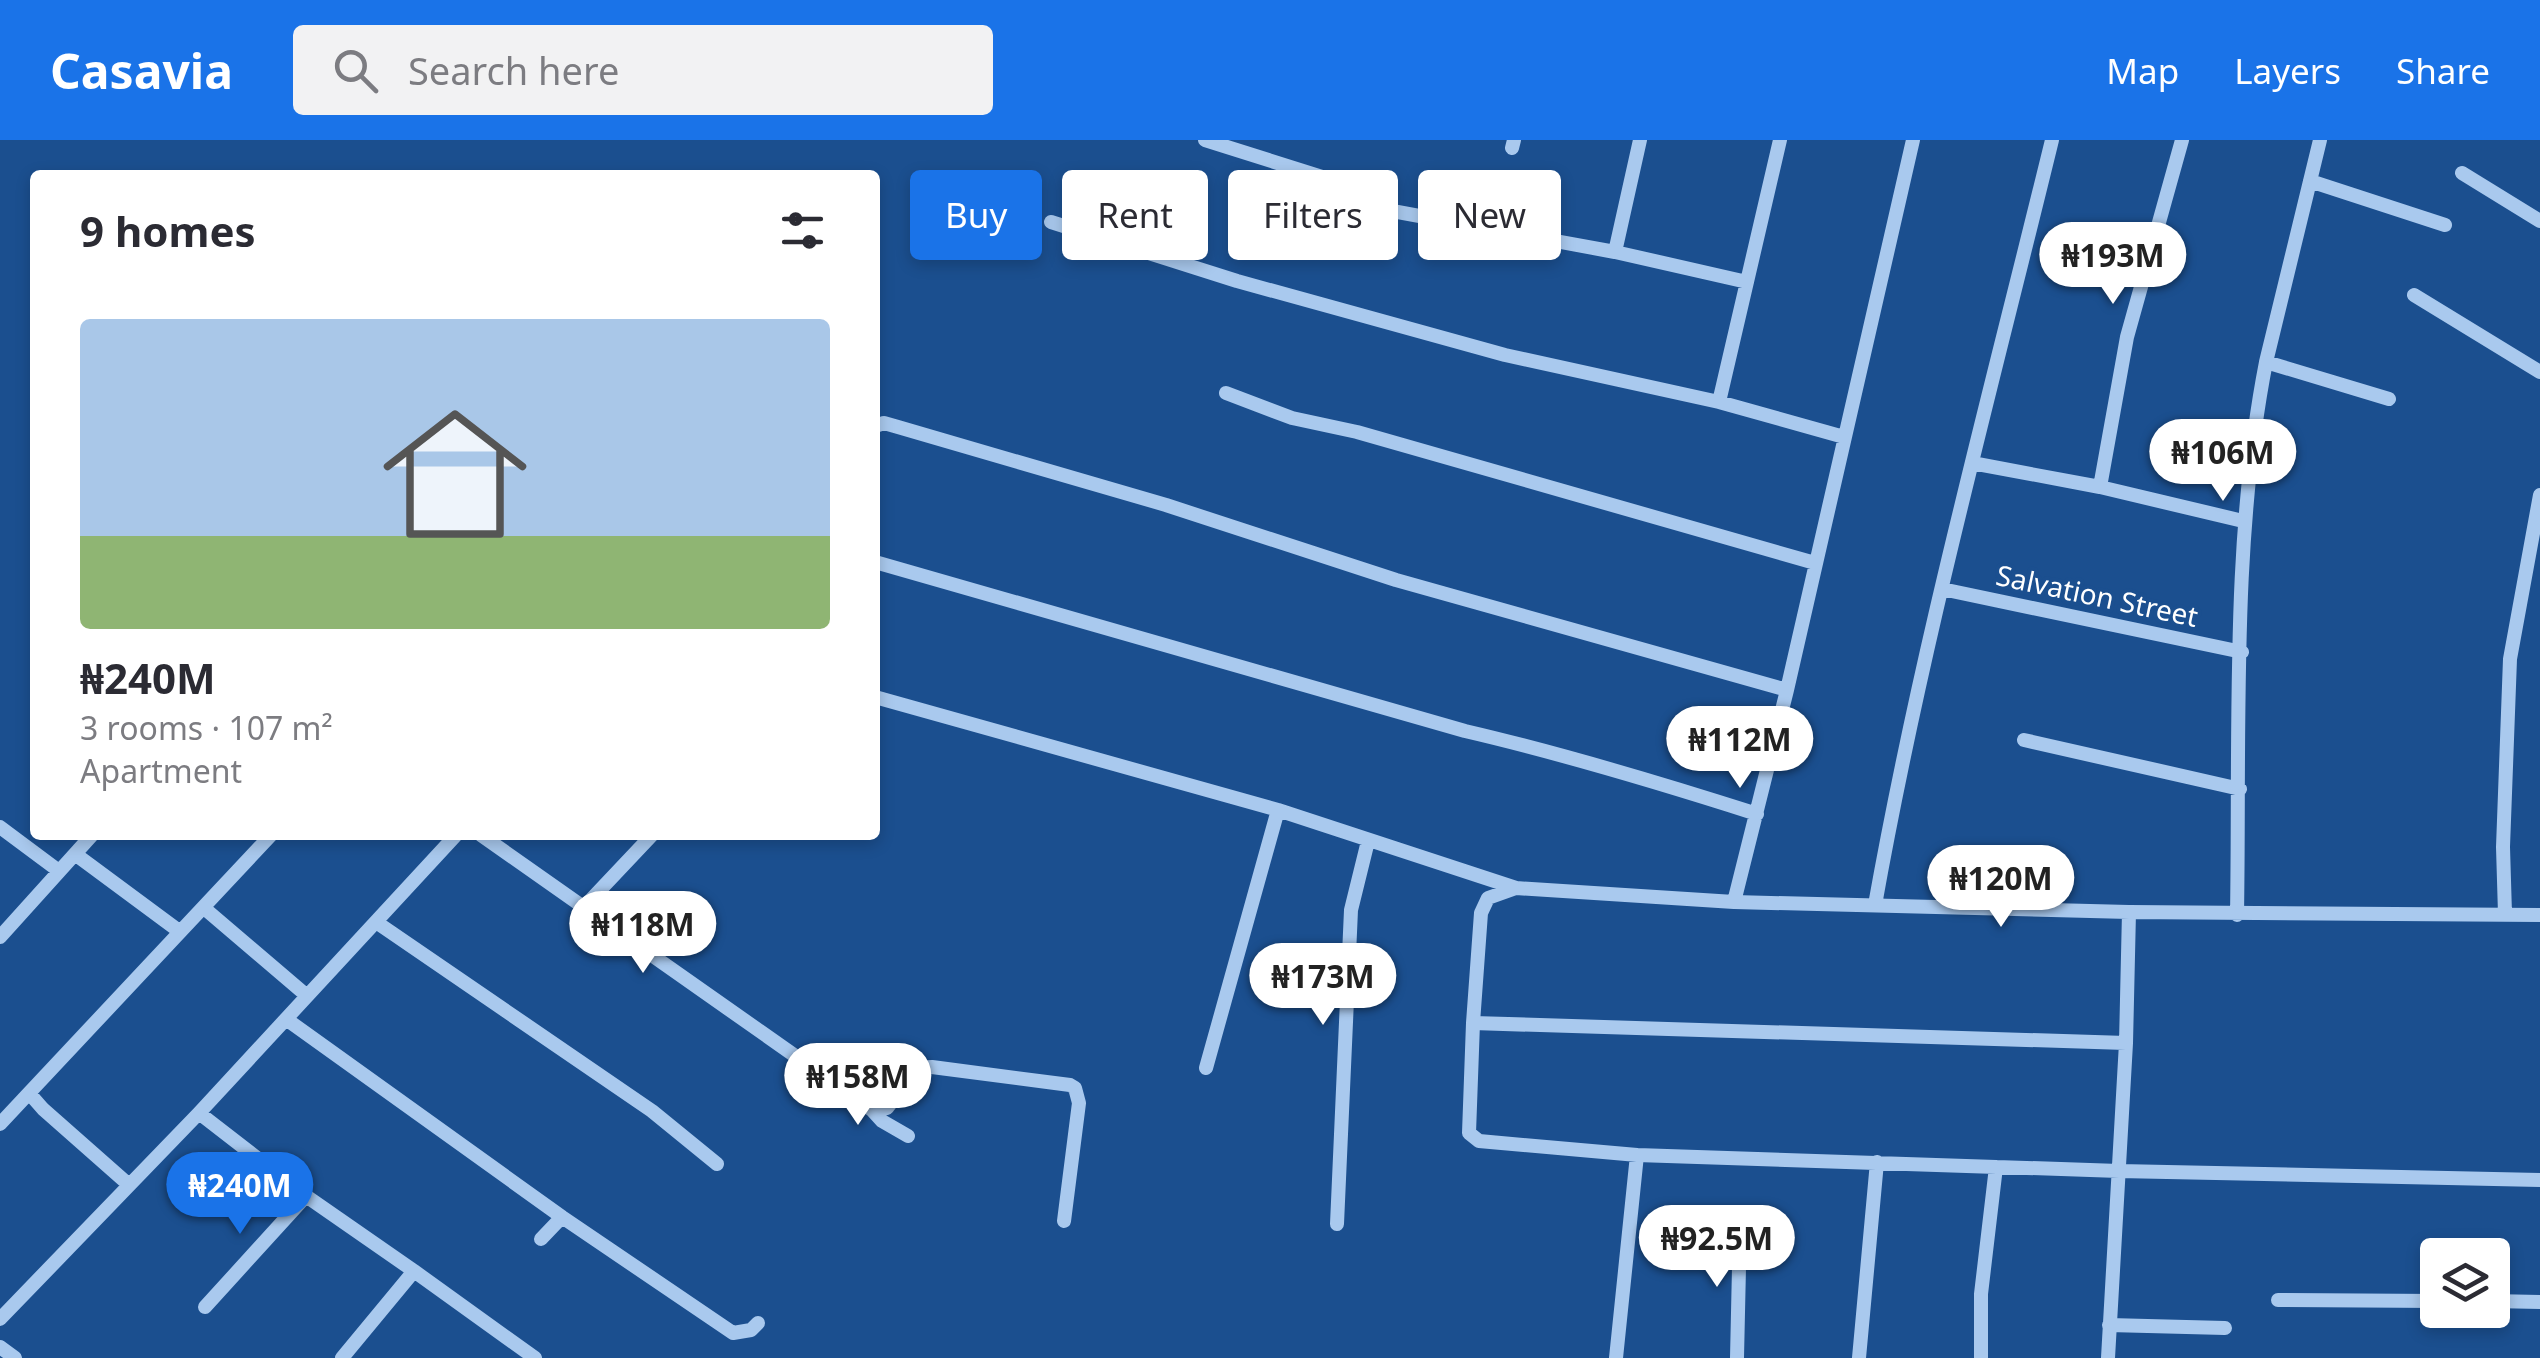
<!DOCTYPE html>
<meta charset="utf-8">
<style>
body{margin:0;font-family:"Noto Sans",sans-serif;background:#f2f2f3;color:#2b2b33;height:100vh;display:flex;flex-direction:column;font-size:38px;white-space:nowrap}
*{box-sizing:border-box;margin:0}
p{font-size:32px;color:#7c7c81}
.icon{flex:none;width:55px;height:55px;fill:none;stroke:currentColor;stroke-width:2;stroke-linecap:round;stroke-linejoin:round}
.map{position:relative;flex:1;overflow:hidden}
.details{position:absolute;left:30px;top:30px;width:850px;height:670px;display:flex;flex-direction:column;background:#fff;border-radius:10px;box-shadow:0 5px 15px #0003}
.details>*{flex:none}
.guide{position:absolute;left:910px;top:30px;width:950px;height:90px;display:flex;gap:20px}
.fabs{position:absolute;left:2420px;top:1098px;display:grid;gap:20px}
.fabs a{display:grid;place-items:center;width:90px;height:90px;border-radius:10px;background:#fff;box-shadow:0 5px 15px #0003;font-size:50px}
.price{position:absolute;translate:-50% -85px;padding:0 22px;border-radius:35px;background:#fff;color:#222;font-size:32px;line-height:65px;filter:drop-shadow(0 2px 5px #0008)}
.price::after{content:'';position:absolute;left:50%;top:60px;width:30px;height:22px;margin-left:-15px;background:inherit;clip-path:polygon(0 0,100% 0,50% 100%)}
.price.active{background:#1a73e8;color:#fff}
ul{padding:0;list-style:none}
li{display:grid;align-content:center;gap:20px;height:530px;padding:0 50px}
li+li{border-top:2px solid #e1e1e2}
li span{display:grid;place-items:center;height:310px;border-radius:10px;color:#555}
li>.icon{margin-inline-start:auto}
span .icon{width:180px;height:180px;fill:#fffc;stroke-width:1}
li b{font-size:42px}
h2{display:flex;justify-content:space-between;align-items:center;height:120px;padding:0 50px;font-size:42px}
.pill{padding:0 35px;border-radius:10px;background:#fff;box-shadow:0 5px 15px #0003;font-size:35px;line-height:90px}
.pill.active{background:#1a73e8;color:#fff}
header{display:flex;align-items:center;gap:60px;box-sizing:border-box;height:140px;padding:0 50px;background:#1a73e8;color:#fff}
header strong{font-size:48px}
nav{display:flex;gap:55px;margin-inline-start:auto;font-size:35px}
.search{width:700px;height:90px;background:#f2f2f3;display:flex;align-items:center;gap:25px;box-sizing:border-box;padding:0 35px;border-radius:10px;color:#7c7c81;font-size:38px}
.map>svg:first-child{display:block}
</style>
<header>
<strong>Casavia</strong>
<div class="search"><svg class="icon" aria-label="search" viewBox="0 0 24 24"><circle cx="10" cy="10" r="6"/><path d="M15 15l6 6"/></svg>Search here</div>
<nav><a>Map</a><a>Layers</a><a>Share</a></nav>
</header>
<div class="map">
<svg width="2540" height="1218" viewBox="0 0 2540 1218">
<rect width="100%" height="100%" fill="#1b4f8f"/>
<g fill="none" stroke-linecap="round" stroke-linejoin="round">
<!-- minor -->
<path stroke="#a9c9ee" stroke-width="14" d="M 1205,0 L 1341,43 L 1362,54 L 1376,68 L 1615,112 L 1747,142
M 2320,0 L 2266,222 L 2389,259
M 1512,8 L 1514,0
M 2462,33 L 2540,81
M 2310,41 L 2445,85
M 1051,82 L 1237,141 L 1505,215 L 1719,262 L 1844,297
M 1615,112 L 1640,0
M 2414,155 L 2540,232
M 1226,253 L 1292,278 L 1357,292 L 1815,423
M 1719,262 L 1780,0
M 875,286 L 884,283 L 898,287 L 1166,365 L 1396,440 L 1787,550
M 1972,323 L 2100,347 L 2243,381
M 2100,347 L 2127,197 L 2182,0
M 875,422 L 1465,591 C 1564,614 1660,643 1757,674
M 1942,449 L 2242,512
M 875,557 L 1278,670 L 1516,748
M 2024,600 L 2240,649
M 0,687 L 59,731
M 481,695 L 872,970 L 882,981 L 908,996
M 75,714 L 179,791
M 1734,762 L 1787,550 L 1913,0
M 1875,765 C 1921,507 1990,254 2052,0
M 584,767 L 652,695
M 204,768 L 306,855
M 2505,774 L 2503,707 L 2510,519 L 2540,355
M 2237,775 C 2240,593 2231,401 2266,222
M 376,782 L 652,971 L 717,1024
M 0,797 L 92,695
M 286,879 L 562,1077 L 541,1099
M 1473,883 L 1469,993 L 1479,1001 L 1637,1015 L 2119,1031 L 2540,1040
M 2126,903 L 1473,883 L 1481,773 L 1488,758 L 1516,748 L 1734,762 L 2129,772 L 2540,775
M 1206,928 L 1278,670
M 872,970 L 887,968 L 918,928 L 932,927 L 1070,945 L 1075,948 L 1079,963 L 1064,1081
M 199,973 L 306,1056 L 414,1131 L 342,1218
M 0,984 L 29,953
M 128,1044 L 43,969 L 29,953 L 271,695
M 562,1077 L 733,1193 L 751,1190 L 758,1183
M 1337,1084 L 1351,770 L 1368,701
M 414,1131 L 535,1218
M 2278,1160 L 2438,1161
M 2492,1161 L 2540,1162
M 205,1167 L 306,1056
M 0,1179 L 199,973 L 456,695
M 2109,1185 L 2225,1188
M 0,1207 L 15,1218
M 1616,1218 L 1637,1015
M 1737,1218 L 1740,1082
M 1859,1218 L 1877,1022
M 1981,1218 L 1981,1154 L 1996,1027
M 2108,1218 L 2126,903 L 2129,772"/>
</g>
<g text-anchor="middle" stroke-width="8" stroke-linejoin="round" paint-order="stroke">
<!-- street labels -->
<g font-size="28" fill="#fff" stroke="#1b4f8f">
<text transform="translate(2097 456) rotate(12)" y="10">Salvation Street</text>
</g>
</g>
</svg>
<div class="fabs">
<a><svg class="icon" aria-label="layers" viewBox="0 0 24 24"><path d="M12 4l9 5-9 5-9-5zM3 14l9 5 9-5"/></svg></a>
</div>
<b class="price" style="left:2113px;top:167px">₦193M</b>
<b class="price" style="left:2223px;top:364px">₦106M</b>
<b class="price" style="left:1740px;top:651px">₦112M</b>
<b class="price" style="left:2001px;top:790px">₦120M</b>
<b class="price" style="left:643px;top:836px">₦118M</b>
<b class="price" style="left:1323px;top:888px">₦173M</b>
<b class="price" style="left:858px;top:988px">₦158M</b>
<b class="price active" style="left:240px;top:1097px">₦240M</b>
<b class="price" style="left:1717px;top:1150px">₦92.5M</b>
<div class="guide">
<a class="pill active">Buy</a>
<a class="pill">Rent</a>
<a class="pill">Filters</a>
<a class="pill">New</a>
</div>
<section class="details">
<h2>9 homes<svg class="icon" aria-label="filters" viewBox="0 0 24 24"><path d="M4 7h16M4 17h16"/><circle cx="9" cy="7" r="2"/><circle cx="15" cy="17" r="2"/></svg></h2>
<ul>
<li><span style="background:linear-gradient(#a9c7e8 70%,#8fb573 0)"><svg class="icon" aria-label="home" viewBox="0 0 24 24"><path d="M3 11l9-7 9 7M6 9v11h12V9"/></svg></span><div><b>₦240M</b><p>3 rooms · 107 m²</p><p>Apartment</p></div></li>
</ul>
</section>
</div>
